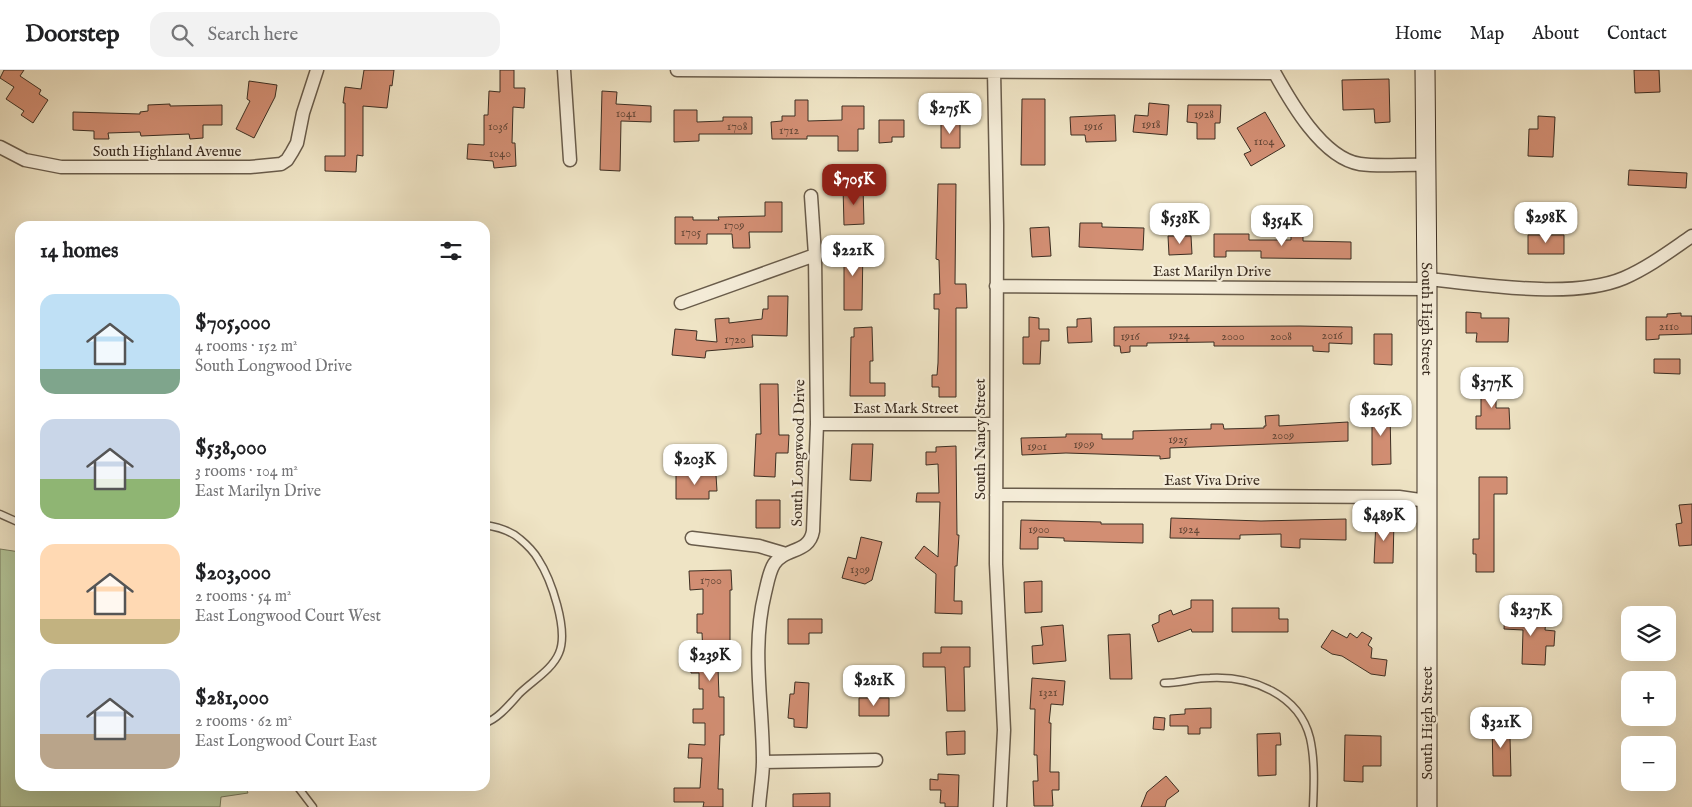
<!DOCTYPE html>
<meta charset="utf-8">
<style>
body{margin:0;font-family:"IM FELL English",serif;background:#f2f2f2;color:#202124;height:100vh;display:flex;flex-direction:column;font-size:19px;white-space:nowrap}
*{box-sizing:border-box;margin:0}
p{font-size:16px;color:#757577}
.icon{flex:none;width:28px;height:28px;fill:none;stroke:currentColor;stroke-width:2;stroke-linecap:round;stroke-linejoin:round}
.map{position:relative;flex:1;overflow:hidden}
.details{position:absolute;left:15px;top:151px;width:475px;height:570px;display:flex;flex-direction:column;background:#fff;border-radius:15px;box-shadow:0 5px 20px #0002}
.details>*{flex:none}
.buttons{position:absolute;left:1621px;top:536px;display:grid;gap:10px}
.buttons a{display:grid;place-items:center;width:55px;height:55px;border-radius:10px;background:#fff;box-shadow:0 5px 20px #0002;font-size:25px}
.price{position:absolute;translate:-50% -42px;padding:0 11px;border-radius:10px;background:#fff;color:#222;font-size:16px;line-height:32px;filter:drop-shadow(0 1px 2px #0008)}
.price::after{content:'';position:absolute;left:50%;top:30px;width:15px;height:11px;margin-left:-8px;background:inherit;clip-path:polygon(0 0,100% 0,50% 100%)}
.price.on{background:#8f2418;color:#fff}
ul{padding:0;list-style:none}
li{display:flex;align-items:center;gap:15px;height:125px;padding:0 25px}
li span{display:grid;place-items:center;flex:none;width:140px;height:100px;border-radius:15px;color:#555}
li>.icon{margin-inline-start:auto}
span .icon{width:60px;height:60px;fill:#fffc;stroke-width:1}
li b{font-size:21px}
h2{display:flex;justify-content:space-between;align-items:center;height:60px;padding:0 25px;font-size:21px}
header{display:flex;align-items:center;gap:30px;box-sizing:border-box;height:70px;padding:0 25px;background:#fff;border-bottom:1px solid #e0e0e0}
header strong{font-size:24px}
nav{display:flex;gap:28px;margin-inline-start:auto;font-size:18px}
.search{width:350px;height:45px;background:#f2f2f2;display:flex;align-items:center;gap:12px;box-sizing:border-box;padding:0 18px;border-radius:15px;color:#757577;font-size:19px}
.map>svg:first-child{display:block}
</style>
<header>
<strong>Doorstep</strong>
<div class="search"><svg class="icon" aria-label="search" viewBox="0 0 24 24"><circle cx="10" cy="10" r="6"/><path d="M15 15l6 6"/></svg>Search here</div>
<nav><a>Home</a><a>Map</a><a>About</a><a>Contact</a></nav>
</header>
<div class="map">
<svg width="1692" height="737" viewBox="0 0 1692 737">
<rect width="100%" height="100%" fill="#efe4c5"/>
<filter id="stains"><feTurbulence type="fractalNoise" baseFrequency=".004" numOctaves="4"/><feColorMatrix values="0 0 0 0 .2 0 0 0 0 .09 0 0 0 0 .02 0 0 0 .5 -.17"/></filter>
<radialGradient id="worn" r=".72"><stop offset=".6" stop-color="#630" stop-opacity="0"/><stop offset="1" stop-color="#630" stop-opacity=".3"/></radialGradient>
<!-- green -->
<path fill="#b4c598" stroke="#787a5d" d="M 0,479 L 20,482 L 20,716 L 245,716 L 248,723 L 221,727 L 220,737 L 0,737 Z"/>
<!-- building -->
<path fill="#d28e73" stroke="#3c2e22" d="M 4,0 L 24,0 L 20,6 L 41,20 L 39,24 L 48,30 L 33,53 L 21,45 L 24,41 L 6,29 L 14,17 L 0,8 Z
M 364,0 L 394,0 L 392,16 L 390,15 L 387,38 L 363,36 L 363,86 L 357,85 L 356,102 L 325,101 L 325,86 L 345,86 L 345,33 L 343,33 L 345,17 L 361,19 Z
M 500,0 L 514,0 L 514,18 L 525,18 L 524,38 L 513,37 L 512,73 L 515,73 L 516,96 L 494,98 L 493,91 L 467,89 L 468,74 L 484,75 L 484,45 L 488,45 L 489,21 L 500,22 Z
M 1634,0 L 1659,0 L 1660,22 L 1635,23 Z
M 1389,9 L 1390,52 L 1375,53 L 1374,39 L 1343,40 L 1342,10 Z
M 249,11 L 277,15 L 275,27 L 254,68 L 236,59 L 250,31 L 247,29 Z
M 602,21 L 617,22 L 616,34 L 651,36 L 651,52 L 621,51 L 620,101 L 600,100 Z
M 1022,29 L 1045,29 L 1045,95 L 1021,95 Z
M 795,30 L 808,30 L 808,51 L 842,50 L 842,36 L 864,36 L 864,59 L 858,59 L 858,81 L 838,81 L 838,66 L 807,66 L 807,69 L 772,69 L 771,52 L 782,51 L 782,46 L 795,46 Z
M 1149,33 L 1169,35 L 1167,65 L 1133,62 L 1135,45 L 1148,46 Z
M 170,34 L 170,36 L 222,35 L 222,55 L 203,55 L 203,68 L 190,69 L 189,64 L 141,66 L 140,62 L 108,63 L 109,69 L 94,69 L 94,61 L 73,60 L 73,42 L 140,44 L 140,42 L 148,41 L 148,35 Z
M 1188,35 L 1221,35 L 1220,53 L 1215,53 L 1215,69 L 1197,69 L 1197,53 L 1187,52 Z
M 674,40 L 697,40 L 697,52 L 723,51 L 723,47 L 752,47 L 752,64 L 699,64 L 699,71 L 674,72 Z
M 1265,42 L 1285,76 L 1251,96 L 1244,84 L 1251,81 L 1237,58 Z
M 1115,45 L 1116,71 L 1086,72 L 1085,65 L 1071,65 L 1070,47 Z
M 1538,46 L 1555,47 L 1553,87 L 1528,86 L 1529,59 L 1538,59 Z
M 879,50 L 904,50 L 904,67 L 892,67 L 892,72 L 879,73 Z
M 941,51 L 960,52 L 960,78 L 941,78 Z
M 1629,100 L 1687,103 L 1686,118 L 1628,115 Z
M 938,114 L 956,114 L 955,214 L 966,214 L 967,238 L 956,238 L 956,327 L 939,327 L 939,317 L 932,317 L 932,305 L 937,305 L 938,293 L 939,239 L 934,239 L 934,224 L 940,224 L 939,190 L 936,189 Z
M 863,116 L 864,154 L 844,155 L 843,117 Z
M 765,132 L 782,132 L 782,162 L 749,162 L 750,178 L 733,178 L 732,164 L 707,164 L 707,174 L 675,174 L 675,147 L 693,147 L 693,150 L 719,150 L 718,147 L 765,146 Z
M 1080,153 L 1102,153 L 1102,157 L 1144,158 L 1143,180 L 1079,177 Z
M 1049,157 L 1051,186 L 1032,187 L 1030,158 Z
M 1291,161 L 1303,161 L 1303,171 L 1351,172 L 1351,189 L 1261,188 L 1261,181 L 1226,181 L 1226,187 L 1214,187 L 1214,164 L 1249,164 L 1249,170 L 1291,170 Z
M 1528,165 L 1564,165 L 1564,184 L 1528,184 Z
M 1168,166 L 1191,166 L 1192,184 L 1169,185 Z
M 844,175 L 863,175 L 862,240 L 844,240 Z
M 768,226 L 788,226 L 787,266 L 752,265 L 753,277 L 706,281 L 705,288 L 672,285 L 675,259 L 697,261 L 696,270 L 717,272 L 715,249 L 729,248 L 729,253 L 762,249 L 763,239 L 768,239 Z
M 1466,242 L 1481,243 L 1481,248 L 1509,248 L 1508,272 L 1476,272 L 1477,263 L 1466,263 Z
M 1681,243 L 1681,246 L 1692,246 L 1692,264 L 1659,265 L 1659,269 L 1646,270 L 1646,247 L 1667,247 L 1667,244 Z
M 1029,247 L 1039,248 L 1039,259 L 1049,259 L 1049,271 L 1041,271 L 1040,294 L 1023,294 L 1023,267 L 1029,267 Z
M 1091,248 L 1092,272 L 1068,273 L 1067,257 L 1077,257 L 1077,249 Z
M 1300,256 L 1352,257 L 1352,274 L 1329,273 L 1329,282 L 1313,281 L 1313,276 L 1214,276 L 1214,272 L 1147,273 L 1147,276 L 1130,276 L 1130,282 L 1121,283 L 1120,276 L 1114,276 L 1114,257 Z
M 872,257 L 873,291 L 870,291 L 870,313 L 885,313 L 885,326 L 850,326 L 851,267 L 854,267 L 854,258 Z
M 1374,264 L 1392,264 L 1392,295 L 1374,294 Z
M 1654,289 L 1680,289 L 1680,304 L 1654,303 Z
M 1481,310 L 1496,310 L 1496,338 L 1509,338 L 1510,359 L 1476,359 L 1476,346 L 1481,346 Z
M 760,314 L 778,314 L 779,365 L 789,365 L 788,383 L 776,383 L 775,407 L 754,406 L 756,364 L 761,364 Z
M 1372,340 L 1390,340 L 1391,394 L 1372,395 Z
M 1279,345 L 1279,356 L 1348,352 L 1348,371 L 1170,378 L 1170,388 L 1160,389 L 1160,386 L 1066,383 L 1022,385 L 1021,368 L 1066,367 L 1066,364 L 1102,364 L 1102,369 L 1133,369 L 1133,361 L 1211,359 L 1211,354 L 1223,354 L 1224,359 L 1264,358 L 1264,356 L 1266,356 L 1265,346 Z
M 852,374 L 873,374 L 871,411 L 850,410 Z
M 956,376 L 957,465 L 959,465 L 957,496 L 955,496 L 954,531 L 962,531 L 962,544 L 935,543 L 936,504 L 915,488 L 924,476 L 938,487 L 940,432 L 916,432 L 917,423 L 939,423 L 938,394 L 926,395 L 926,382 L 936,382 L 936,377 Z
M 676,405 L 716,405 L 717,421 L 709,421 L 709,429 L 676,429 Z
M 1479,407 L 1507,407 L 1507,424 L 1494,424 L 1494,502 L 1476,502 L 1476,484 L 1473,484 L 1473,469 L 1479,469 Z
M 756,430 L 780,430 L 780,458 L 756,458 Z
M 1692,434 L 1692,475 L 1679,476 L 1676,454 L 1682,453 L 1679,435 Z
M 1171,448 L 1261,451 L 1346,449 L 1346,470 L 1300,469 L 1300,478 L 1281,477 L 1281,464 L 1240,465 L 1240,469 L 1170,468 Z
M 1021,450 L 1101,452 L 1101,454 L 1143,454 L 1143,473 L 1064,471 L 1064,468 L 1038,467 L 1038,479 L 1020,479 Z
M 1376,451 L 1394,451 L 1393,493 L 1374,493 Z
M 861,467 L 882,472 L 872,510 L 865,514 L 842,508 L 848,487 L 856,489 Z
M 731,500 L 732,520 L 730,520 L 730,598 L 718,598 L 719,627 L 724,627 L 724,665 L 720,665 L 718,719 L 723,719 L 723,737 L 703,737 L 704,732 L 674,732 L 674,718 L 700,718 L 702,688 L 688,688 L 689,674 L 705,675 L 705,653 L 693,653 L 693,639 L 703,639 L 703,619 L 699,619 L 699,603 L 691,603 L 690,585 L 703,585 L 702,563 L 697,563 L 697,544 L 703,544 L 703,519 L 690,520 L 689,501 Z
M 1042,511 L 1042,542 L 1025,543 L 1024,512 Z
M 1191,530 L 1213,530 L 1213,562 L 1192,562 L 1191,559 L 1158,572 L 1152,555 L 1159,552 L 1159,545 L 1171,540 L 1173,545 L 1191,538 Z
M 1232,538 L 1279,538 L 1279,549 L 1288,549 L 1288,562 L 1232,562 Z
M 1505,540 L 1521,541 L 1521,549 L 1546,550 L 1545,560 L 1555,561 L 1554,576 L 1546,576 L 1545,595 L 1522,594 L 1523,560 L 1504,559 Z
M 788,549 L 822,549 L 822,563 L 809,563 L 809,574 L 788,574 Z
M 1063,555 L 1066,591 L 1033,594 L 1032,576 L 1043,575 L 1041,557 Z
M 1332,560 L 1347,568 L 1350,563 L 1357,568 L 1362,562 L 1372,568 L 1368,575 L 1372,578 L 1371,588 L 1387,590 L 1385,606 L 1371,604 L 1342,586 L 1332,584 L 1321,577 Z
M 1130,564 L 1132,609 L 1110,609 L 1108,565 Z
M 941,577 L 970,577 L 970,597 L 964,597 L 965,641 L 947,641 L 945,597 L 923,597 L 923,583 L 941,583 Z
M 1032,608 L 1065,611 L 1063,635 L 1051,634 L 1049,653 L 1051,653 L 1050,702 L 1059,702 L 1059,720 L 1052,720 L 1053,736 L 1034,736 L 1033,711 L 1038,711 L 1037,685 L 1034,685 L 1035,639 L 1030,639 Z
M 795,612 L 809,613 L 807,658 L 794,657 L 794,649 L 788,648 L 790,624 L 794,624 Z
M 859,628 L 889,628 L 889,646 L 859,646 Z
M 1211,638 L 1211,658 L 1200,658 L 1200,664 L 1188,664 L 1188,656 L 1170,656 L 1170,645 L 1185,644 L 1185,639 Z
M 1154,647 L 1165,648 L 1164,660 L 1153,659 Z
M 1492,650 L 1508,650 L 1508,667 L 1510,667 L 1511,706 L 1493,706 Z
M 965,661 L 965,684 L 947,685 L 946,662 Z
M 1280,663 L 1281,675 L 1276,675 L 1276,705 L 1258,706 L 1257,664 Z
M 1345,665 L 1381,666 L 1381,696 L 1363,696 L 1363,712 L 1344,711 Z
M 938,704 L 959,705 L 958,737 L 945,737 L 945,733 L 940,733 L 941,720 L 930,720 L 930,709 L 938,710 Z
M 1166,706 L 1179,721 L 1167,730 L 1165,737 L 1141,737 L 1147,722 Z
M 830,723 L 830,737 L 793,737 L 793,724 Z"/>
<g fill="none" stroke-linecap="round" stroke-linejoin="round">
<!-- lane casing -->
<g stroke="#695c4b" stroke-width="9">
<path id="lane" d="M 0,444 L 20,453
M 485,455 C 498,457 510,460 520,469 C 526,474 534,482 538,489 C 551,509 569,560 559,583 C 552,600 532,611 519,624 C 510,634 498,649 485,653
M 1164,613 C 1180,613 1195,608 1210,608 C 1252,606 1299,624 1310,668 C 1315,690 1314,715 1313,737
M 297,716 L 313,737"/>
</g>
<!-- street casing -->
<g stroke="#695c4b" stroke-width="15">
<path id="street" d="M 564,0 L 570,90
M 677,0 L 1274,3
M 1273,0 C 1290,31 1322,88 1360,94 C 1380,97 1405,94 1425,95
M 994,1 L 997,155 L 996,494 L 1004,660 L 1000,737
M 0,77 L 25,90 L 61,97 L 250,97 L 281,94 L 287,90 L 292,82 L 297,73 L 303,43 L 317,0
M 1427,209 C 1483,214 1572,230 1624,208 C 1649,197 1670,181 1692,166
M 996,216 L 1427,219
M 681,233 L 815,185
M 817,354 L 995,354
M 996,425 L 1399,427 L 1427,431
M 692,468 L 759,476 L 786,484
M 763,692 L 876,690
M 759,737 C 760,722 763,706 763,691 C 763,635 751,579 765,523 C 767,515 769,502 774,494 C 785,477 809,484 813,461 L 817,354 L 815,185 L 811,126"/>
</g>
<!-- secondary casing -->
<g stroke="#3c2e22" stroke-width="21">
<g id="secondary">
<path id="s1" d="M 1425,0 L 1427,219 L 1427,737"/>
</g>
</g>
<!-- lane -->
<use href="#lane" stroke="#f5edd9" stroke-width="6"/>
<!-- street -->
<use href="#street" stroke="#f5edd9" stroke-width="12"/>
<!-- secondary -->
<use href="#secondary" stroke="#f5edd9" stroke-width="19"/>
</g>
<g text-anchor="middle" stroke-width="4.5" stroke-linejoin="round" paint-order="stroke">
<!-- number labels -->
<g font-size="12" fill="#624636">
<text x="626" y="47">1041</text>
<text x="1204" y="48">1928</text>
<text x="1151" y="58">1918</text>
<text x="498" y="60">1036</text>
<text x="737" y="60">1708</text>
<text x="1093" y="60">1916</text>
<text x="789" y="64">1712</text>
<text x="1264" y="75">1104</text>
<text x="500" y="87">1040</text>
<text x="734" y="159">1709</text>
<text x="691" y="166">1705</text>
<text x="1669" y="260">2110</text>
<text x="1179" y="269">1924</text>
<text x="1332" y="269">2016</text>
<text x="1130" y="270">1916</text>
<text x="1233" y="270">2000</text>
<text x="1281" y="270">2008</text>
<text x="735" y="273">1720</text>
<text x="1283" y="369">2009</text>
<text x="1178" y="373">1925</text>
<text x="1084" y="378">1909</text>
<text x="1037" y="380">1901</text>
<text x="1039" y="463">1900</text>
<text x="1189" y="463">1924</text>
<text x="860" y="503">1309</text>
<text x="711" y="514">1700</text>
<text x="1048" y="626">1321</text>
</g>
<!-- street labels -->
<g font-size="15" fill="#3c2e22" stroke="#f5edd9">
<text x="167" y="86">South Highland Avenue</text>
<text x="1212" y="206">East Marilyn Drive</text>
<text dy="5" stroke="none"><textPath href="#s1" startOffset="249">South High Street</textPath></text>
<text x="906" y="343">East Mark Street</text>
<text transform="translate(980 369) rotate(-90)" y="5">South Nancy Street</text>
<text transform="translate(798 383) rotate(-89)" y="5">South Longwood Drive</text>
<text x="1212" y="415">East Viva Drive</text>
<text transform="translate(1427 653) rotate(-90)" y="5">South High Street</text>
</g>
</g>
<rect width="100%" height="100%" filter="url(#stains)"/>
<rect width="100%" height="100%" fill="url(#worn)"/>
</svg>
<div class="buttons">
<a><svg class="icon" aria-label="layers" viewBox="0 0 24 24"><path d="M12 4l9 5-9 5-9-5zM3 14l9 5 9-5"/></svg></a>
<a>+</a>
<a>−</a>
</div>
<b class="price" style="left:950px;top:65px">$275K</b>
<b class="price on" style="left:854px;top:136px">$705K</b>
<b class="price" style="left:1546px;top:174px">$298K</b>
<b class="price" style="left:1180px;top:175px">$538K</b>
<b class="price" style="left:1282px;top:177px">$354K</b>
<b class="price" style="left:853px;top:207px">$221K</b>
<b class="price" style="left:1492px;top:339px">$377K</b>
<b class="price" style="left:1381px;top:367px">$265K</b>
<b class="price" style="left:695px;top:416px">$203K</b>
<b class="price" style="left:1384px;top:472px">$489K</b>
<b class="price" style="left:1531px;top:567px">$237K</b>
<b class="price" style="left:710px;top:612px">$239K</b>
<b class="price" style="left:874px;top:637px">$281K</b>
<b class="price" style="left:1501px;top:679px">$321K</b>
<section class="details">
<h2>14 homes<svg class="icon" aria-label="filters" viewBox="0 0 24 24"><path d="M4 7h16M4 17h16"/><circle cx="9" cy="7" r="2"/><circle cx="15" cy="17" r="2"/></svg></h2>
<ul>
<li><span style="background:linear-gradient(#bfe0f5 75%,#7fa58c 0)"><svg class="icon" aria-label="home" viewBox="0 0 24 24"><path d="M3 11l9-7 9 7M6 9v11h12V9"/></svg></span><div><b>$705,000</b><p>4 rooms · 152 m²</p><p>South Longwood Drive</p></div></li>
<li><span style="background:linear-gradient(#c9d6e8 60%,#8fb573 0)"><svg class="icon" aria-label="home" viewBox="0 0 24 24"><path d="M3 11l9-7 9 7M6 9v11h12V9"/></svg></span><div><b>$538,000</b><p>3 rooms · 104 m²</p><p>East Marilyn Drive</p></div></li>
<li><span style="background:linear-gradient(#ffd9b3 75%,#c2b280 0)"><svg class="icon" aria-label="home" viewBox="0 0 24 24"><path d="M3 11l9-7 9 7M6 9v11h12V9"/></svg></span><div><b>$203,000</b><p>2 rooms · 54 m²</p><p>East Longwood Court West</p></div></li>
<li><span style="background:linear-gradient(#c9d6e8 65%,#b9a48a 0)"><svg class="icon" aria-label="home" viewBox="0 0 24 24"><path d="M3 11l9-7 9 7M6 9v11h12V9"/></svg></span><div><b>$281,000</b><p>2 rooms · 62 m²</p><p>East Longwood Court East</p></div></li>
</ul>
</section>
</div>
